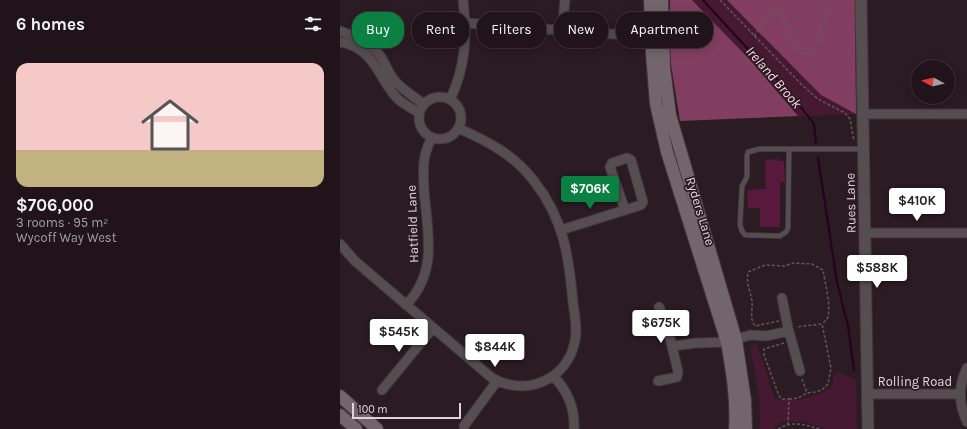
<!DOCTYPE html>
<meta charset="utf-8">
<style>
body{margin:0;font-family:Karla,sans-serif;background:#281d23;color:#f1f3f6;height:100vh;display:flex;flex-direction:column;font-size:15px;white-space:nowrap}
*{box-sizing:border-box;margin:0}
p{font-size:13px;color:#a29ea2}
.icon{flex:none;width:22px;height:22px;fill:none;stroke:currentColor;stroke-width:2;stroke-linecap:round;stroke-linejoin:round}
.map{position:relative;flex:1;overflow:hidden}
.sheet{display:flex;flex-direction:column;background:#20141a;width:340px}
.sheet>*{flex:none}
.banner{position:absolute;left:12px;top:12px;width:380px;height:36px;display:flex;gap:8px}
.needle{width:26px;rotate:277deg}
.tools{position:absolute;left:571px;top:60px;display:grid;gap:8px}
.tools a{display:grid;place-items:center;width:44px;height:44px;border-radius:50%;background:#20141a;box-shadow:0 2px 10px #0003,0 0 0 1px #3d3339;font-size:20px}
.scale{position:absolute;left:12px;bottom:10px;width:109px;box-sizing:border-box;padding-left:4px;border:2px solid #e0d4d9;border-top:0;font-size:11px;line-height:14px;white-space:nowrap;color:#e0d4d9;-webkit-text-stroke:3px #2b1b22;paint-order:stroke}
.price{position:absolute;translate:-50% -34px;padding:0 9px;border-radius:4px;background:#fff;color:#222;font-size:13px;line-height:26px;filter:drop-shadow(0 1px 2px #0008)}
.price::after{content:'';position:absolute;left:50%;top:24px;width:12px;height:9px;margin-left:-6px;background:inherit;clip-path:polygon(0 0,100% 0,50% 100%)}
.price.selected{background:#0b8043;color:#fff}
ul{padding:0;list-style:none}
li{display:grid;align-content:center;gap:8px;height:212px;padding:0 16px}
li span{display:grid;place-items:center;height:124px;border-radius:12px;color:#555}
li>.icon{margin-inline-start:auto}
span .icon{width:72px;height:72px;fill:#fffc;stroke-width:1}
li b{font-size:17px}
h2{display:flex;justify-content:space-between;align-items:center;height:48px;padding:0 16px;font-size:17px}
.chip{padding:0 14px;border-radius:16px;background:#20141a;box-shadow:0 2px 10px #0003,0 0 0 1px #3d3339;font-size:14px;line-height:36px}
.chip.selected{background:#0b8043;color:#fff}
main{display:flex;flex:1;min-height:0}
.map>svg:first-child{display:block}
</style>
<main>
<section class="sheet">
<h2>6 homes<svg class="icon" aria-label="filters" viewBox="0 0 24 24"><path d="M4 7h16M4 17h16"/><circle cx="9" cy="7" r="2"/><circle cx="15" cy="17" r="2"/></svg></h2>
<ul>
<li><span style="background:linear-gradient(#f6c9c9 70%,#c2b280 0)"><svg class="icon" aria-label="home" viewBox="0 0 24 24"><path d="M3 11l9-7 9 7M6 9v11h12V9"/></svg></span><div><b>$706,000</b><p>3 rooms · 95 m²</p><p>Wycoff Way West</p></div></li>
</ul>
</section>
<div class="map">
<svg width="627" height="429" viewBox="0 0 627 429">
<rect width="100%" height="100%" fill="#2b1b22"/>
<!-- green -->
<path fill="#451931" d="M 330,0 L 515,0 L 516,114 L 340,121 Z
M 416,344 L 423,362 L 435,399 C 455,401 478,399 493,385 L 493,376 L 498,372 L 516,380 L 517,429 L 486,429 L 466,422 L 449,421 L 439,423 L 434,429 L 419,429 C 423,406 414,369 410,345 Z"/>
<!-- forest -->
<path fill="#813e60" d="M 330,0 L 352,0 L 410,60 L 458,116 L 340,121 L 329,52 Z
M 387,0 L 515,0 L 516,114 L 481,95 Z"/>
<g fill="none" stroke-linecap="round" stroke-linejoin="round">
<!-- stream -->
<path stroke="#280017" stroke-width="2" d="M 363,0 L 417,59 L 446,88 L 474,124 L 476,143
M 478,158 L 497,282 L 508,326 L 514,370"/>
</g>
<!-- building -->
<path fill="#59193d" d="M 438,159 L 438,161 L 444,161 L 445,182 L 440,182 L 440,227 L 420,227 L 420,208 L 408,208 L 407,190 L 426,189 L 425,160 Z"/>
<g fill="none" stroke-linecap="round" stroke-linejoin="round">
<!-- service casing -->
<g stroke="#44353c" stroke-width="6">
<path id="service" d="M 449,150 L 448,228 L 446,232 L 440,236 L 405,235 L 402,231 L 400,225 L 402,186 L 407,177 L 407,156 L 408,152 L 419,149 L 523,149"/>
</g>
<!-- minor casing -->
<g stroke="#44353c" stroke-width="11">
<path id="minor" d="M 126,23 L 285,35
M 222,30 L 225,0
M 0,31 C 15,36 32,43 41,57 C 46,65 49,74 55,81 C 63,90 74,97 84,104
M 0,42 C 35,49 36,74 56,97 C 62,104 72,108 79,113
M79 118a21 21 0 1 1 42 0a21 21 0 1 1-42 0Z
M 110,100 C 126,66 127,36 123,0
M 523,114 L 627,114
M 287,158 L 291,160 L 303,202 L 301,205 L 285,210 L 270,167 L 272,163 Z
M 221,230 L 285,210
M 525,233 L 627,233
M 0,244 L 15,261 L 152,378 C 168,387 187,389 204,381 C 219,374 230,361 234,345 C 238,332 235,317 233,303 C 229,257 224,219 194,181 C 173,154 149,142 118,128
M 442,298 L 448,328 L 460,371
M 66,305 C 99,271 87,231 84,189 C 83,170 82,155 92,138
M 333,346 L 356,343 L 387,342 L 410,335 L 426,336 L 449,331
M 627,368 C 618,386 619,405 627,422
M 213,376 C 228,391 235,408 234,429
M 318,381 L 337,377 L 338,371 L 327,326 L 319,307
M 42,390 L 93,328
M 527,394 L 620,394
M 124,426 L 157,381"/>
</g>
<!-- tertiary casing -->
<g stroke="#44353c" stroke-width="13">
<path id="tertiary" d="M 521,0 L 528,429"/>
</g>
<!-- secondary casing -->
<g stroke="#44353c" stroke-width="14">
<path id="secondary" d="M 310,0 L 312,54 L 316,104 L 327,152 L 387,342 C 392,371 397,400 395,429
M 322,0 L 324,68 L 330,115 L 396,340 L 405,400 L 406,429
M 0,396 L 37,429
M 0,415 L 16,429"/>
</g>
<!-- path -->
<path stroke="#65565d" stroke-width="1.5" stroke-dasharray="3 2" stroke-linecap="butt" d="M 380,0 L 461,84 L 478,99 L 505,113 L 510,119 L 514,141
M 421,0 L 427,2 L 433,11 L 440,14 L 449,28 C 447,40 456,45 463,53 L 470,53 L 478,40 L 487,8 L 487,0
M 414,36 L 433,11
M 439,321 L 415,326 C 409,318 413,310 412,301 C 410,289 406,285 408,272 L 425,265 L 444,266 L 454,263 L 472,264 L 483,270 C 485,283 491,305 488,317 C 487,320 484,322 482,324
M 444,343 L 424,349 L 424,355 L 438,393 L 441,399 L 449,399 L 448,424
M 462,379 L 467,393
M 449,399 L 458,398 L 467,393 L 476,392 L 483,389 L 488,384 L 491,368 L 482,324 L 456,327
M 438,429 C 453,420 464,425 480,429"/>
<!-- service -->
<use href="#service" stroke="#554d50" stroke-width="4.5"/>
<!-- minor -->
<use href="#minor" stroke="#554d50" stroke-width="9"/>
<!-- tertiary -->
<use href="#tertiary" stroke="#554d50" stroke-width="11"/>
<!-- secondary -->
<use href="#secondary" stroke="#72656b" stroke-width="12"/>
</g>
<g text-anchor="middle" stroke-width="3.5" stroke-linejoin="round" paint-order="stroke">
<!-- street labels -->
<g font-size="13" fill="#e0d4d9" stroke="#2b1b22">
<text transform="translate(510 203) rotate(-91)" y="5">Rues Lane</text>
<text transform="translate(361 211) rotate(73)" y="5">Ryders Lane</text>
<text transform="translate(72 224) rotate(-92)" y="5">Hatfield Lane</text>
<text x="575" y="386">Rolling Road</text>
</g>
<!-- water labels -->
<g font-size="14" font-style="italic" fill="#fdd3e6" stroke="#2b1b22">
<text transform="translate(434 77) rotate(49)" y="5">Ireland Brook</text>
</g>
</g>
</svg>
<div class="tools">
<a><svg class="needle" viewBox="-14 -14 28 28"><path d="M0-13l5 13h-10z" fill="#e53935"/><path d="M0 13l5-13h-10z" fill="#a29ea2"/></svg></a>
</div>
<div class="scale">100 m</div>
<b class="price selected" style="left:250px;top:210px">$706K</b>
<b class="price" style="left:577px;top:222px">$410K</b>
<b class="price" style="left:537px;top:289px">$588K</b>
<b class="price" style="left:321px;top:344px">$675K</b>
<b class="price" style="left:59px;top:353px">$545K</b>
<b class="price" style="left:155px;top:368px">$844K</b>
<div class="banner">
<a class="chip selected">Buy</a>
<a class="chip">Rent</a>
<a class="chip">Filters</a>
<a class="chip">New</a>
<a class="chip">Apartment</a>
</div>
</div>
</main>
